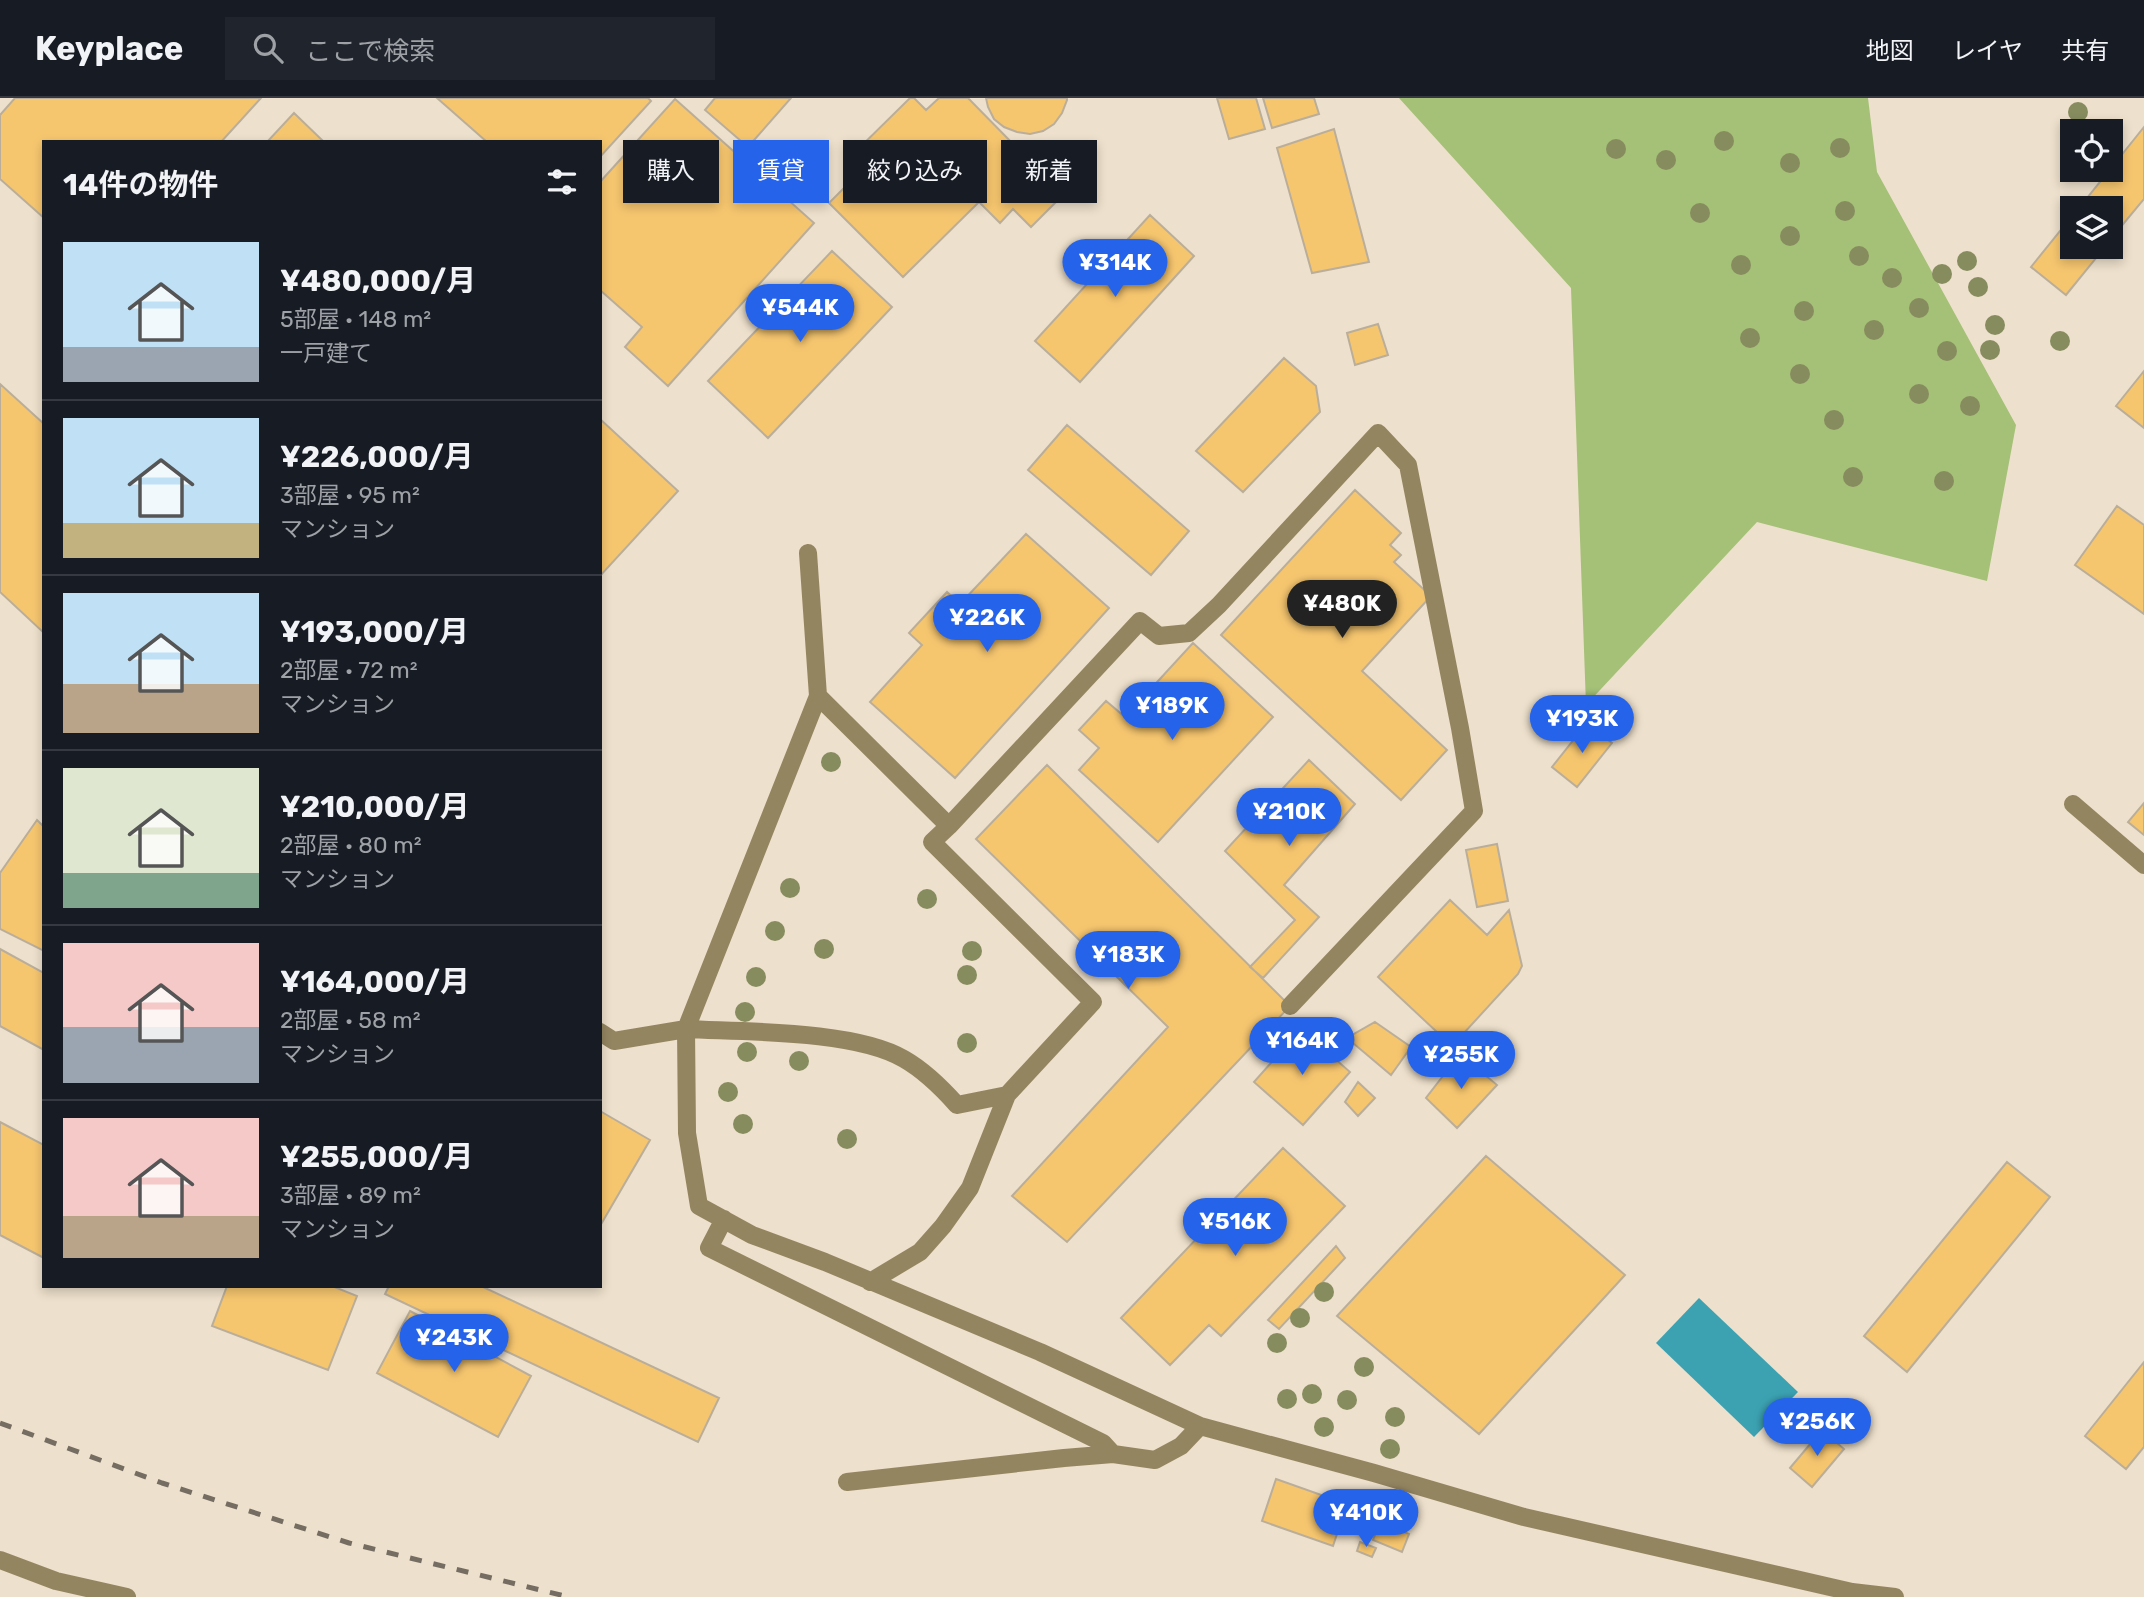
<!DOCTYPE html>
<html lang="ja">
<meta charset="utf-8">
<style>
body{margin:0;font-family:Rubik,"Noto Sans JP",sans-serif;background:#20242c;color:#f1f3f6;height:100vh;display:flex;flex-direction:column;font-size:26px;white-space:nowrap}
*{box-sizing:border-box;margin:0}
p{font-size:23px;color:#9ea1a6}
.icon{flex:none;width:38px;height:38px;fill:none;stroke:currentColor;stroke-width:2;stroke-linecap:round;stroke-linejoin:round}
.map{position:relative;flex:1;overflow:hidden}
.sheet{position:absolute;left:42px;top:42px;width:560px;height:1148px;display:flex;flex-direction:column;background:#171b24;border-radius:0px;box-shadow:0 4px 10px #0003}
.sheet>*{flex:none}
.hud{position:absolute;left:623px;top:42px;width:665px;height:63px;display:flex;gap:14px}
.buttons{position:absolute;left:2060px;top:21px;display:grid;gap:14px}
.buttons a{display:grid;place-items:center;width:63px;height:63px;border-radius:0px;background:#171b24;box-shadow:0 4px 10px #0003;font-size:35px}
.price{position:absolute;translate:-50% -60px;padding:0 16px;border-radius:24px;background:#2563eb;color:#fff;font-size:23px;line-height:46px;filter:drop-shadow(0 2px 4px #0008)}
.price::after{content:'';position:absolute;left:50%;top:42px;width:21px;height:16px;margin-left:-10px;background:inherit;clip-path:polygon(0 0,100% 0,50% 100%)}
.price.active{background:#222;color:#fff}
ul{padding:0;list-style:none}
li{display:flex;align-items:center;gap:21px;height:175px;padding:0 21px}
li+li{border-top:2px solid #363941}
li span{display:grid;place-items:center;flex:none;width:196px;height:140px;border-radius:0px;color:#555}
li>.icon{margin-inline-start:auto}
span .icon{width:84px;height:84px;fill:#fffc;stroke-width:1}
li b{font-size:30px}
h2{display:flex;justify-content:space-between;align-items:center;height:84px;padding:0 21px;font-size:30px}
.chip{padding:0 24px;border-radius:0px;background:#171b24;box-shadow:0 4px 10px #0003;font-size:24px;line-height:63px}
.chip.active{background:#2563eb;color:#fff}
header{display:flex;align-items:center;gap:42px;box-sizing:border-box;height:98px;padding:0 35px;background:#171b24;border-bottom:2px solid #363941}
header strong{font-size:33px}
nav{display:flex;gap:38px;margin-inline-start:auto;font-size:24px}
.search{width:490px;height:63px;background:#20242c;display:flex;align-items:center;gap:18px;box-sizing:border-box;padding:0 24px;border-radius:0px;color:#9ea1a6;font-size:26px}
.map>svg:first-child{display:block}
</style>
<header>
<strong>Keyplace</strong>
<div class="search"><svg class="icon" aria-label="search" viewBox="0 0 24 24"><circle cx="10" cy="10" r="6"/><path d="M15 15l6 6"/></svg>ここで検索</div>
<nav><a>地図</a><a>レイヤ</a><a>共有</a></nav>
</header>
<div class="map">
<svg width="2144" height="1499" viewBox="0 0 2144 1499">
<rect width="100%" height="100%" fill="#ede0cc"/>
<!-- green -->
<path fill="#a5c077" d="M 1399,0 L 1868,0 L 1877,74 L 2016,327 L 1987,483 L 1757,424 L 1586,607 L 1571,190 Z"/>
<!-- water -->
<path fill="#3ca2b2" d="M 1699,1200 L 1798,1294 L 1754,1339 L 1656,1245 Z"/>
<!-- building -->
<path fill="#f6c66f" stroke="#baae9a" stroke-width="2" d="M 15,0 L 261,0 L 221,44 L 44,44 L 44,120 L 0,81 L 0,17 Z
M 437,0 L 648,0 L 651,3 L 600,59 L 600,44 L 487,44 Z
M 715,0 L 791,0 L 748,49 L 705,12 Z
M 910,0 L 914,0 L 926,12 L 939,0 L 968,0 L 1063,97 L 1031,129 L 1013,111 L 1000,125 L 979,104 L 903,179 L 829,105 L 857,77 L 845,64 Z
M 986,0 L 1067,0 L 1067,2 L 1062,15 L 1054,26 L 1043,33 L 1030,36 L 1017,34 L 1004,29 L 994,21 L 988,9 Z
M 1217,0 L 1256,0 L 1265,31 L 1229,41 Z
M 1263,0 L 1314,0 L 1319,16 L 1272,30 Z
M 675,1 L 814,125 L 668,288 L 625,249 L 642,229 L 600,192 L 600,84 Z
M 294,15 L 324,44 L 267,44 Z
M 2144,29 L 2144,101 L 2110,142 L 2110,110 L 2079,110 Z
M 1334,31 L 1369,164 L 1312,175 L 1277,50 Z
M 1150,117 L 1194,158 L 1080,284 L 1035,243 Z
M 2072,118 L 2072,149 L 2105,149 L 2066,197 L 2031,169 Z
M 832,153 L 892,209 L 768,340 L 708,283 Z
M 1378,226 L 1388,257 L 1355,267 L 1347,235 Z
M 1284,260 L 1316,288 L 1320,314 L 1243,394 L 1196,353 Z
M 2144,273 L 2144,330 L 2116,308 Z
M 0,286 L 44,326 L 44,535 L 0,494 Z
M 600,321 L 678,393 L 600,478 Z
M 1067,327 L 1189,433 L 1151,477 L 1028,372 Z
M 1355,392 L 1401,435 L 1390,447 L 1401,457 L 1394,464 L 1431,498 L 1362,573 L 1447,652 L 1401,702 L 1221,537 Z
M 2117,408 L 2144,427 L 2144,516 L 2075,467 Z
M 1026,436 L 1109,510 L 955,680 L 870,604 L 922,547 L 909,535 L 947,494 L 960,506 Z
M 1193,545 L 1273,619 L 1158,744 L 1079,672 L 1099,650 L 1079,632 L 1106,603 L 1125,619 Z
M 1587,625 L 1612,645 L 1577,689 L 1552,669 Z
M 1309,662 L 1355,706 L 1284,787 L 1319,819 L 1263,880 L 1250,869 L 1295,822 L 1225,753 Z
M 1047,667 L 1290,908 L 1067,1144 L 1012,1098 L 1168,929 L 976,741 Z
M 2144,705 L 2144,737 L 2128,724 Z
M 37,722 L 44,729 L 44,853 L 0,831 L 0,775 Z
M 1497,746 L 1508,803 L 1477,809 L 1466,752 Z
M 1450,802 L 1487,837 L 1509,812 L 1522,868 L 1518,876 L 1452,948 L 1378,879 Z
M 0,851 L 44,875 L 44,952 L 0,928 Z
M 1375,924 L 1411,949 L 1391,977 L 1347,940 Z
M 1301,931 L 1350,974 L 1303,1027 L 1254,984 Z
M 1460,956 L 1497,987 L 1457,1030 L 1426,1000 Z
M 1358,984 L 1375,1000 L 1358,1018 L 1345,1004 Z
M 600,1013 L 650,1042 L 600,1128 Z
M 0,1024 L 44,1047 L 44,1160 L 0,1137 Z
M 1283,1050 L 1345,1108 L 1221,1238 L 1209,1227 L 1170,1267 L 1121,1220 Z
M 1486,1058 L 1625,1177 L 1479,1336 L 1337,1218 Z
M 2007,1064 L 2050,1099 L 1907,1274 L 1864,1238 Z
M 1336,1148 L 1345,1160 L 1279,1231 L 1268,1222 Z
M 227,1188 L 332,1188 L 357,1198 L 328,1272 L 212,1228 Z
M 389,1188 L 481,1188 L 719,1300 L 698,1344 L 385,1196 Z
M 410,1213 L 531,1278 L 498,1339 L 377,1275 Z
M 2144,1264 L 2144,1349 L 2126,1371 L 2085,1338 Z
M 1822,1332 L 1844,1351 L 1812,1389 L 1790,1370 Z
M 1276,1381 L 1347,1406 L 1333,1448 L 1262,1423 Z
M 1380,1424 L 1409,1436 L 1402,1454 L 1373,1442 Z
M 1360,1444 L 1376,1450 L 1372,1459 L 1357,1453 Z"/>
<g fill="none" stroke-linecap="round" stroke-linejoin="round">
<!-- minor -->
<path stroke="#948561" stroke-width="18" d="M 818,598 L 949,728 L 932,744 L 1093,904 L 1007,997
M 2073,706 L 2144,767
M 949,728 L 1140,523 L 1159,538 L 1189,535 L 1219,507 L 1378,335 L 1408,367 L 1460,630 L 1474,713 L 1290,908
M 600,934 L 614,943 L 686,931 L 818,598 L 808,455
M 724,1121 L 709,1150 L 1103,1345 L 1113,1356
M 870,1184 L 920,1154 L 943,1128 L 970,1090 L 1007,997 L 957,1007 C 941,989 925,973 904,961 C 855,932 744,934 686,931 L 687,1035 L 699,1108 L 752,1137 L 825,1164 L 1040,1254 L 1200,1328 L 1374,1375 L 1524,1419 L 1852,1494 L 1895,1499
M 847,1384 L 1064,1360 L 1113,1356 L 1155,1362 L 1181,1348 L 1200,1328
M 0,1462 L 56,1483 L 127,1499"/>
<!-- rail -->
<path stroke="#756d61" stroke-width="5" stroke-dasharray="12 12" stroke-linecap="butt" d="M 0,1325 L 162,1385 L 349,1445 L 569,1499"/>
</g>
<!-- trees -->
<g fill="#878c5f">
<circle cx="2078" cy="14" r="10"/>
<circle cx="1724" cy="43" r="10"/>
<circle cx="1840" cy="50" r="10"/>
<circle cx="1616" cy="51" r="10"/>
<circle cx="1666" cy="62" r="10"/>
<circle cx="1790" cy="65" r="10"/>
<circle cx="1845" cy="113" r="10"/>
<circle cx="1700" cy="115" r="10"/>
<circle cx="1790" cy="138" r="10"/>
<circle cx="1859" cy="158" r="10"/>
<circle cx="1967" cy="163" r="10"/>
<circle cx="1741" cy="167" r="10"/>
<circle cx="1942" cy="176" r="10"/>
<circle cx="1892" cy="180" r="10"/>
<circle cx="1978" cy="189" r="10"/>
<circle cx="1919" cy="210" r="10"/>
<circle cx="1804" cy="213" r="10"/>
<circle cx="1995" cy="227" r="10"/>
<circle cx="1874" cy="232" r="10"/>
<circle cx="1750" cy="240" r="10"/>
<circle cx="2060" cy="243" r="10"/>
<circle cx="1990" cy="252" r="10"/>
<circle cx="1947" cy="253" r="10"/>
<circle cx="1800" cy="276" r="10"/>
<circle cx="1919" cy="296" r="10"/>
<circle cx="1970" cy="308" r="10"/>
<circle cx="1834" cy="322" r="10"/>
<circle cx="1853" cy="379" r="10"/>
<circle cx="1944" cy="383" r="10"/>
<circle cx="831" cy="664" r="10"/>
<circle cx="790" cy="790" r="10"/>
<circle cx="927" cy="801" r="10"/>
<circle cx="775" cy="833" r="10"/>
<circle cx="824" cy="851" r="10"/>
<circle cx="972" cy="853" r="10"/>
<circle cx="967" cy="877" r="10"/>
<circle cx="756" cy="879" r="10"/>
<circle cx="745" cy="914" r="10"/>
<circle cx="967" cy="945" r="10"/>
<circle cx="747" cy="954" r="10"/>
<circle cx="799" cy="963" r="10"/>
<circle cx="728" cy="994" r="10"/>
<circle cx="743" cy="1026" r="10"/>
<circle cx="847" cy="1041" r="10"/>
<circle cx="1324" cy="1194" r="10"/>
<circle cx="1300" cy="1220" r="10"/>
<circle cx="1277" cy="1245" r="10"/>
<circle cx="1364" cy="1269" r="10"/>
<circle cx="1312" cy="1296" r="10"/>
<circle cx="1287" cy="1301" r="10"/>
<circle cx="1347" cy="1302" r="10"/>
<circle cx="1395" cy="1319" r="10"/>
<circle cx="1324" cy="1329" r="10"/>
<circle cx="1390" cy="1351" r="10"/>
</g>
</svg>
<div class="buttons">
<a><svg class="icon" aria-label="locate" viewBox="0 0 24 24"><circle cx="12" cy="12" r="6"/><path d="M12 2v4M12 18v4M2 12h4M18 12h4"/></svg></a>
<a><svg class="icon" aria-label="layers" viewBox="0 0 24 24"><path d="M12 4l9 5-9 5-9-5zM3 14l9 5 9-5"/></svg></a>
</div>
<b class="price" style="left:1115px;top:201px">¥314K</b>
<b class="price" style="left:800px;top:246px">¥544K</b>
<b class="price active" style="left:1342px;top:542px">¥480K</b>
<b class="price" style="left:987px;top:556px">¥226K</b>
<b class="price" style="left:1172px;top:644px">¥189K</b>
<b class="price" style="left:1582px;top:657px">¥193K</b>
<b class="price" style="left:1289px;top:750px">¥210K</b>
<b class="price" style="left:1128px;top:893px">¥183K</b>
<b class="price" style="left:1302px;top:979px">¥164K</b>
<b class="price" style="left:1461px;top:993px">¥255K</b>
<b class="price" style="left:1235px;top:1160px">¥516K</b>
<b class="price" style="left:454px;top:1276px">¥243K</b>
<b class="price" style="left:1817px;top:1360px">¥256K</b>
<b class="price" style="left:1366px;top:1451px">¥410K</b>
<div class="hud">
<a class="chip">購入</a>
<a class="chip active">賃貸</a>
<a class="chip">絞り込み</a>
<a class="chip">新着</a>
</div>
<section class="sheet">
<h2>14件の物件<svg class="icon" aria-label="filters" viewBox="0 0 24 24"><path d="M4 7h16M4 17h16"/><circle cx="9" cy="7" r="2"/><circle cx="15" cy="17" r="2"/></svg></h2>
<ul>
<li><span style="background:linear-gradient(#bfe0f5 75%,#9aa5b1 0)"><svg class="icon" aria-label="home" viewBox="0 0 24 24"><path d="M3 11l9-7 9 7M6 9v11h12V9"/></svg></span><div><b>¥480,000/月</b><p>5部屋 · 148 m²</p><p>一戸建て</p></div></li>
<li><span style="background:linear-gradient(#bfe0f5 75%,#c2b280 0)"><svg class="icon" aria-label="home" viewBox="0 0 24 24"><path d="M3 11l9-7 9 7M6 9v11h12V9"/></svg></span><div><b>¥226,000/月</b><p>3部屋 · 95 m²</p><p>マンション</p></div></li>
<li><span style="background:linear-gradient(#bfe0f5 65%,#b9a48a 0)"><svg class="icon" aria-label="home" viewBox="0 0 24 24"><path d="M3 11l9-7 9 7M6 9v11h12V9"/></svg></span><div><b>¥193,000/月</b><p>2部屋 · 72 m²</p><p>マンション</p></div></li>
<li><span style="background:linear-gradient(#dfe7d0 75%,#7fa58c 0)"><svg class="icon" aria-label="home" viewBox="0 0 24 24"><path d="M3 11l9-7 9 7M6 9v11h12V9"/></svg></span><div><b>¥210,000/月</b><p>2部屋 · 80 m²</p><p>マンション</p></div></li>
<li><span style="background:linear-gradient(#f6c9c9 60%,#9aa5b1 0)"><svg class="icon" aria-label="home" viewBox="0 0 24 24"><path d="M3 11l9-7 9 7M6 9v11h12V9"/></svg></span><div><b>¥164,000/月</b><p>2部屋 · 58 m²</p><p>マンション</p></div></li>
<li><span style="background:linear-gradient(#f6c9c9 70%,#b9a48a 0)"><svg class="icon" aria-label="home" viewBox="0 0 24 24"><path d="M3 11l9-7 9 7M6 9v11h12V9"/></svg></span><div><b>¥255,000/月</b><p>3部屋 · 89 m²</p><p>マンション</p></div></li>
</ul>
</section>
</div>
